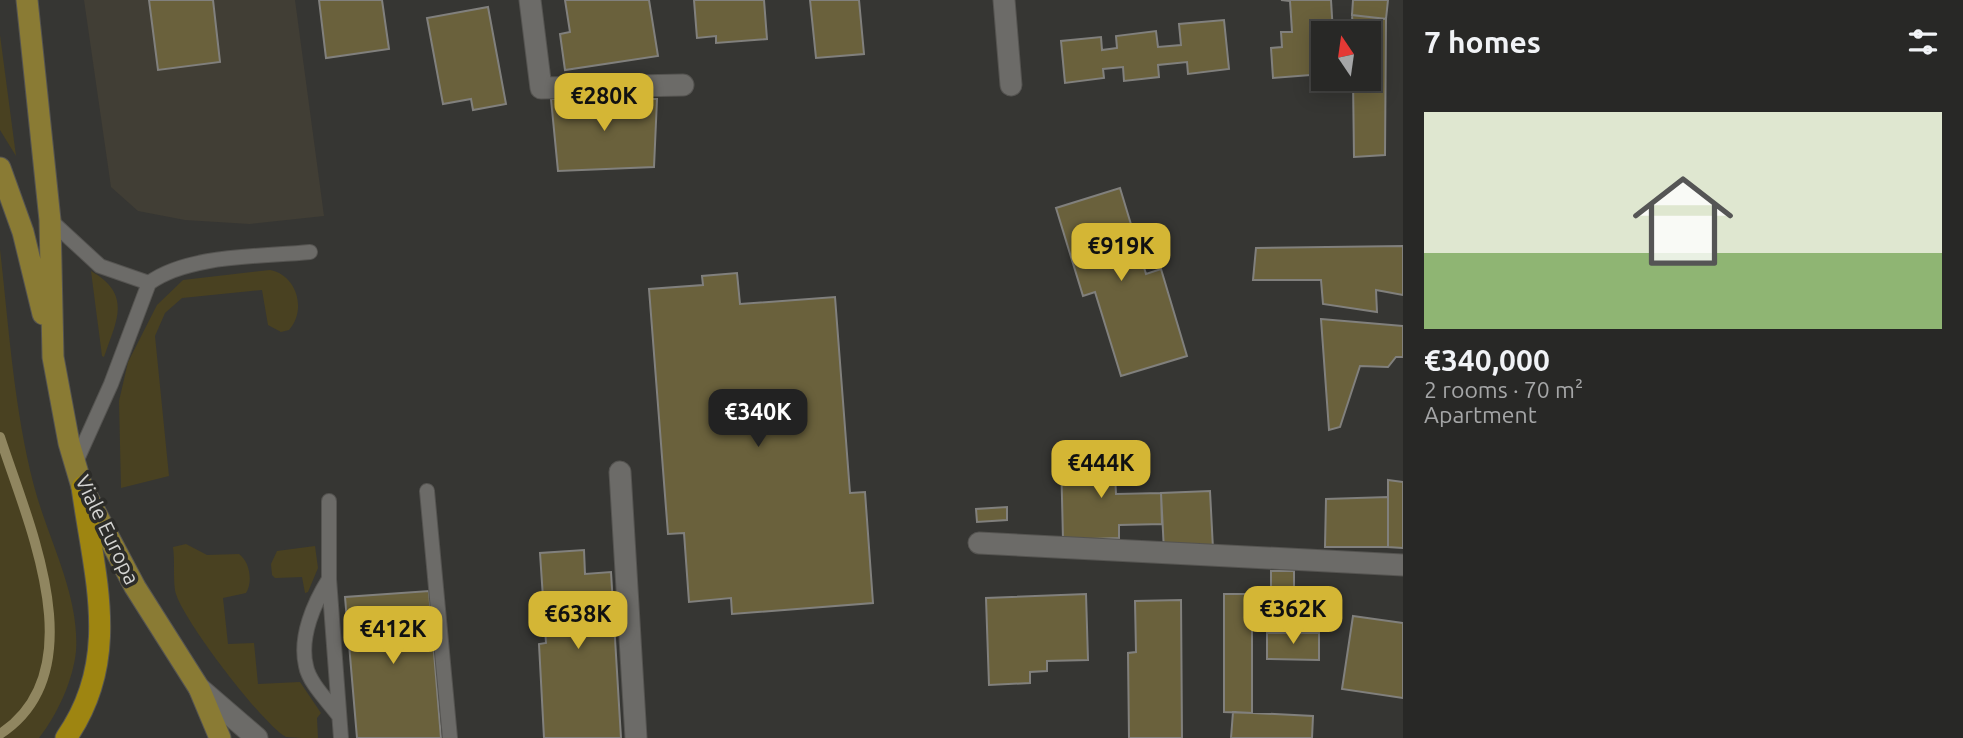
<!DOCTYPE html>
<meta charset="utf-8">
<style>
body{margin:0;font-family:Ubuntu,sans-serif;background:#343432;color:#f1f3f6;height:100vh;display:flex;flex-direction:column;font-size:26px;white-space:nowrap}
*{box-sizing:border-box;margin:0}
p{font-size:23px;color:#a5a6a7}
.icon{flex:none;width:38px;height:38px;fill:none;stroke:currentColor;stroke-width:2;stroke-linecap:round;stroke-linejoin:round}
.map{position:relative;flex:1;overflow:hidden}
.drawer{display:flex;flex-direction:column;background:#282826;width:560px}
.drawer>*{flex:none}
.needle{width:46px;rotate:347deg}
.buttons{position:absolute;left:1311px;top:21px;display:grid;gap:14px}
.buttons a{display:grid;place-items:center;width:70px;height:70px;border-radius:0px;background:#282826;box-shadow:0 4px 18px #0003,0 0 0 2px #444443;font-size:35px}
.price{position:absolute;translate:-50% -60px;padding:0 16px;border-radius:14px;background:#d4b635;color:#111;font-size:23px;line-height:46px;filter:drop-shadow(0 2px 4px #0008)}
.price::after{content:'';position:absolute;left:50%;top:42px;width:21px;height:16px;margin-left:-10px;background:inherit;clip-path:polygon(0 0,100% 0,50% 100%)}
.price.on{background:#222;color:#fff}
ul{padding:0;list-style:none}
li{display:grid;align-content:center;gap:14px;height:371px;padding:0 21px}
li span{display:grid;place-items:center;height:217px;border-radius:0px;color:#555}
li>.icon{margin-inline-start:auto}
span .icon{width:126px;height:126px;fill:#fffc;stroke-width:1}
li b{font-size:30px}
h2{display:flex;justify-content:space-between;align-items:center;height:84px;padding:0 21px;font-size:30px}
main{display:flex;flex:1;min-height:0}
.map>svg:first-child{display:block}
</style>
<main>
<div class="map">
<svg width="1403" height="738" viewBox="0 0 1403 738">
<rect width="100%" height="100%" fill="#363633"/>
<!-- built -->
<path fill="#413e35" d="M 84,0 L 295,0 L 324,216 L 250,224 L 185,220 L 138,211 L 111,187 Z"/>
<!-- green -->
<path fill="#494121" d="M 0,35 L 16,156 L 0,130 Z
M 0,249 C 9,329 14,409 34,486 C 48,539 80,596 76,651 C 73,681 57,715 39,738 L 0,738 Z
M 270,270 C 297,275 307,310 289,330 L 281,332 L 268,325 L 262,290 L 182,298 L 165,313 L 155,336 L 169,476 L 121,488 L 119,401 L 128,362 L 157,305 L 183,280 Z
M 91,271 C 133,295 116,321 104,357 L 102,356 Z
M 186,544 L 207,555 L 239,554 C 250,562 253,582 246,593 L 223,598 L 228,644 L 254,643 L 258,684 L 300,682 L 321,713 L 317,718 L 318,738 C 309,738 294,738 286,737 C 263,725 178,614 175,590 C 173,576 175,561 173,547 Z
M 315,546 L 318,568 L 308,592 L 305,593 L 302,577 L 275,578 L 272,575 L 271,564 L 277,551 Z"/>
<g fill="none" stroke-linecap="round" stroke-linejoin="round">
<!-- stream -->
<path stroke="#908660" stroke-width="10" d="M 0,437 C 27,521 97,671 0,734"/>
</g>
<!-- building -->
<path fill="#6a613c" stroke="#81807d" stroke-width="2" d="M 149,0 L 213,0 L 220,62 L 158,70 Z
M 319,0 L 382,0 L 389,49 L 326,58 Z
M 565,0 L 649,0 L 658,56 L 565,70 L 560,34 L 570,32 Z
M 694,0 L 764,0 L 767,39 L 716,43 L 716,36 L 697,38 Z
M 810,0 L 859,0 L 864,54 L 816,58 Z
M 1281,0 L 1331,0 L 1333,33 L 1323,33 L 1323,74 L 1273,78 L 1271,48 L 1282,47 L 1281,32 L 1292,32 L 1290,1 Z
M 1353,0 L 1388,0 L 1386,19 L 1352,15 Z
M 488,7 L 506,104 L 473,110 L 471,99 L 443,104 L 427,18 Z
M 1352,15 L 1386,19 L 1385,155 L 1354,157 L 1353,79 L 1368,79 L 1368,33 L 1353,33 Z
M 1224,20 L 1229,69 L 1188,74 L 1187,62 L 1158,65 L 1159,77 L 1124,81 L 1123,67 L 1103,69 L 1104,78 L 1065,83 L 1061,41 L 1101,37 L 1102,50 L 1117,48 L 1116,36 L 1156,31 L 1158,47 L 1181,45 L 1179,24 Z
M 551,99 L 657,99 L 654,167 L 558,171 Z
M 1120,188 L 1146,274 L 1161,269 L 1187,356 L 1121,376 L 1095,292 L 1083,296 L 1056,208 Z
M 1403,246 L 1403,295 L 1376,290 L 1377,312 L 1323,304 L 1321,280 L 1253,280 L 1256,248 Z
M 737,273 L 740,304 L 835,297 L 850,493 L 865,492 L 873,603 L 732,614 L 731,598 L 689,602 L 684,533 L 668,534 L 649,289 L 703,285 L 702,276 Z
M 1321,319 L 1403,326 L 1403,357 L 1396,357 L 1388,367 L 1360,366 L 1340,427 L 1329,430 Z
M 1114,454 L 1116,494 L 1161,493 L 1162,524 L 1119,525 L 1119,538 L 1063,540 L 1061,456 Z
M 1388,480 L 1403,482 L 1403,548 L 1388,547 Z
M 1210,491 L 1213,549 L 1164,551 L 1161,493 Z
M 1388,497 L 1388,547 L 1325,547 L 1326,499 Z
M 1007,507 L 1007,520 L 977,522 L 976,509 Z
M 584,550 L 585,574 L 611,572 L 621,738 L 544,738 L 539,644 L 546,643 L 540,553 Z
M 1271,571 L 1294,571 L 1294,596 L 1320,596 L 1320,626 L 1252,626 L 1252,713 L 1224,712 L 1224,594 L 1271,594 Z
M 429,591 L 441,738 L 357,738 L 345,597 Z
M 1086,594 L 1088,660 L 1047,661 L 1047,671 L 1030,672 L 1030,683 L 989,685 L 986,598 Z
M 1181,600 L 1182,738 L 1129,738 L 1128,653 L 1136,652 L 1135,601 Z
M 1353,616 L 1403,623 L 1403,698 L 1342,689 Z
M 1267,633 L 1319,633 L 1319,660 L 1267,659 Z
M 1233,712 L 1313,716 L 1312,738 L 1231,738 Z"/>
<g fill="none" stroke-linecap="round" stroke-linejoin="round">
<!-- service casing -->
<g stroke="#555451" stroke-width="16">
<path id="service" d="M 50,220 L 100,266 L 149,283
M 75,464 L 111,384 L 149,283 C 189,254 261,257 310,252
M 427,491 L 450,738
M 329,501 L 329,579 L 341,738
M 329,579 C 314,603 299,637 306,666 C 309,683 329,702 339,716"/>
</g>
<!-- minor casing -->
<g stroke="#555451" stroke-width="23">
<path id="minor" d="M 530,0 L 541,88 L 683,85
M 1004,0 L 1011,85
M 620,472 L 636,738
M 979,543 L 1403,565"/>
</g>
<!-- secondary casing -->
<g stroke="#555451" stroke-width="23">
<path id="secondary" d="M 199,688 L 257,738"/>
</g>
<!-- primary casing -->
<g stroke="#555451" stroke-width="23">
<path id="primary" d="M 27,0 L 50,220 L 53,357 L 69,443 L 82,487 L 135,587 L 199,688 L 220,738
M 0,168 L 23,232 L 43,314"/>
</g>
<!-- motorway casing -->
<g stroke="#555451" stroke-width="23">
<path id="motorway" d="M 66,738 C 122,658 94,576 82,487"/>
</g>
<!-- service -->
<use href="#service" stroke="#6c6b68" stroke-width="14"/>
<!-- minor -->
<use href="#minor" stroke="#6c6b68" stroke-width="21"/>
<!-- secondary -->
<use href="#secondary" stroke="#6c6b68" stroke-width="21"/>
<!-- primary -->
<use href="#primary" stroke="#8a7b34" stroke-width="21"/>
<!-- motorway -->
<use href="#motorway" stroke="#9e8511" stroke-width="21"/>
</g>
<g text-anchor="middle" stroke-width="7" stroke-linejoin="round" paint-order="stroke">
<!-- street labels -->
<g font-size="21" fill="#d4d4d2" stroke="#2c2c29">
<text transform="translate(107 530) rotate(64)" y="7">Viale Europa</text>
</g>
</g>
</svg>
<div class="buttons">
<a><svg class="needle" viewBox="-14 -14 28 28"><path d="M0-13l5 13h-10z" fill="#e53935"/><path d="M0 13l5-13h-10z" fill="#a5a6a7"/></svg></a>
</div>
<b class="price" style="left:604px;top:133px">€280K</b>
<b class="price" style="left:1121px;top:283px">€919K</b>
<b class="price on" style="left:758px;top:449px">€340K</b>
<b class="price" style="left:1101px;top:500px">€444K</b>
<b class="price" style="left:1293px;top:646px">€362K</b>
<b class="price" style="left:578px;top:651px">€638K</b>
<b class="price" style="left:393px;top:666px">€412K</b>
</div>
<section class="drawer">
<h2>7 homes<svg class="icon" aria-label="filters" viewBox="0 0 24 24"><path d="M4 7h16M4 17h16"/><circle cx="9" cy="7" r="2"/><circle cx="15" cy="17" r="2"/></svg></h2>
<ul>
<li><span style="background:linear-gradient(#dfe7d0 65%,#8fb573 0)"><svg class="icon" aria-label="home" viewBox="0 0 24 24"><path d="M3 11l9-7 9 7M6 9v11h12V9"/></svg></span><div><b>€340,000</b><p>2 rooms · 70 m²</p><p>Apartment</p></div></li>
</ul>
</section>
</main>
